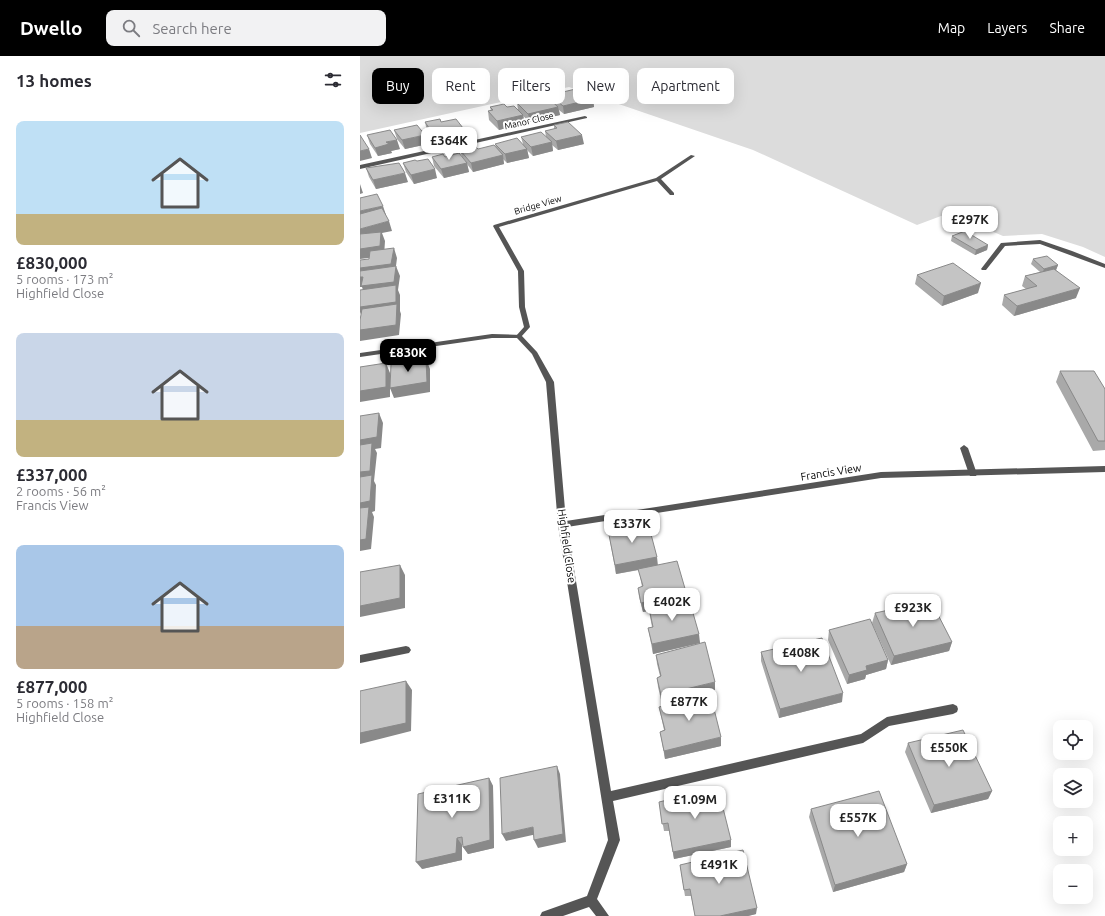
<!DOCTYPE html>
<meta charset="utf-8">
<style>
body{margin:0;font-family:Ubuntu,sans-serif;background:#f2f2f3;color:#2b2b33;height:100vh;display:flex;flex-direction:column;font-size:15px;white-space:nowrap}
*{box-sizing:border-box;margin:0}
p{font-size:13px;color:#7c7c81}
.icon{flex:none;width:22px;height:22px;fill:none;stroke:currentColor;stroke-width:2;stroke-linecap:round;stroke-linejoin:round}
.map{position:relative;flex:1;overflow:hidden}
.side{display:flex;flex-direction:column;background:#fff;width:360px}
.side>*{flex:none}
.guide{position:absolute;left:12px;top:12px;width:380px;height:36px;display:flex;gap:8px}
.buttons{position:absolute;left:693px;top:664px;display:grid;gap:8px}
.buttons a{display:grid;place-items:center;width:40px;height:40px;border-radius:8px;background:#fff;box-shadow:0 4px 16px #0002;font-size:20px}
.price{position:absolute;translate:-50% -34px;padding:0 9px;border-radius:8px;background:#fff;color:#222;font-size:13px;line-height:26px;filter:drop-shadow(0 1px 2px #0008)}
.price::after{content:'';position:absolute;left:50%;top:24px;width:12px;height:9px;margin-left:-6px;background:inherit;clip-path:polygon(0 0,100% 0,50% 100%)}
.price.on{background:#000;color:#fff}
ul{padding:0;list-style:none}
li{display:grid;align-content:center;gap:8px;height:212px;padding:0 16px}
li span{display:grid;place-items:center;height:124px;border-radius:8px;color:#555}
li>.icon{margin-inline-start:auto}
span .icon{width:72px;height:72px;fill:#fffc;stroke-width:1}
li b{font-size:17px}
h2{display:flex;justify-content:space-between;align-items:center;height:48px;padding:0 16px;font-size:17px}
.tag{padding:0 14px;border-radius:8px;background:#fff;box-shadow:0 4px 16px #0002;font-size:14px;line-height:36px}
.tag.on{background:#000;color:#fff}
header{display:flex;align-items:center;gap:24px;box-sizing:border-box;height:56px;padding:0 20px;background:#000;color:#fff}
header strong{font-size:19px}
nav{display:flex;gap:22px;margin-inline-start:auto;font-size:14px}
.search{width:280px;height:36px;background:#f2f2f3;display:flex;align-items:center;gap:10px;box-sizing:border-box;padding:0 14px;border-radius:8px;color:#7c7c81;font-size:15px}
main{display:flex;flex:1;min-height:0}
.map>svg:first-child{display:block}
</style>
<header>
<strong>Dwello</strong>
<div class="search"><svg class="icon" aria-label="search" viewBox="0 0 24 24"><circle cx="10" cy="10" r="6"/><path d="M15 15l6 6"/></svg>Search here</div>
<nav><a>Map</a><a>Layers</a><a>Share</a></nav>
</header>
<main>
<section class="side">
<h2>13 homes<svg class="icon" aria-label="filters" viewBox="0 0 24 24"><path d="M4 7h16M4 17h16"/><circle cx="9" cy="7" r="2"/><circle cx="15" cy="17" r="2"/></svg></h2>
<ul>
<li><span style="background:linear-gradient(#bfe0f5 75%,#c2b280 0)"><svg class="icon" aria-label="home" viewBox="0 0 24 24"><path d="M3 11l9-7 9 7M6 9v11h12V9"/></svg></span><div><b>£830,000</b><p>5 rooms · 173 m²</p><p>Highfield Close</p></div></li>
<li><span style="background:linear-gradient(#c9d6e8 70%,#c2b280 0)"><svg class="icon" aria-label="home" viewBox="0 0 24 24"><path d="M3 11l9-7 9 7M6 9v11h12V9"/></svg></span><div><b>£337,000</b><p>2 rooms · 56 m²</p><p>Francis View</p></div></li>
<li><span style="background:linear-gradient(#a9c7e8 65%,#b9a48a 0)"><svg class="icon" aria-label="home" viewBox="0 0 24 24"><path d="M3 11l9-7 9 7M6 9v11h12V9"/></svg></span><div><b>£877,000</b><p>5 rooms · 158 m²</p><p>Highfield Close</p></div></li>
</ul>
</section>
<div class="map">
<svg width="745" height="860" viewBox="0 0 745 860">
<rect width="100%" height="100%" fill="#fff"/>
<!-- green -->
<path fill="#dcdcdc" d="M 0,0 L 745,0 L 745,201 L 723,191 L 682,178 L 643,180 L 589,157 L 557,169 L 393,94 L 209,31 L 0,77 Z"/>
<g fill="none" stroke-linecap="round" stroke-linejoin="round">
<!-- lane -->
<path fill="#555" fill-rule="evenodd" d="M 331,99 L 335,100 L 301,123 L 314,137 L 314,139 L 310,139 L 297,125 L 139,171 L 164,215 L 165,251 L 170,271 L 161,281 L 157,281 L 156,280 L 164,271 L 159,251 L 158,215 L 133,170 L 134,169 L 296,122 Z
M 604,389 L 608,392 L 617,418 L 616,420 L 610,420 L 609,418 L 600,392 Z"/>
<!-- street -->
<path fill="#555" fill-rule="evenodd" d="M 225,60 L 227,61 L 227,62 L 0,113 L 0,109 Z
M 680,184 L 712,195 L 745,208 L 745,212 L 680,188 L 645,190 L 626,214 L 622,214 L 621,213 L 641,187 Z
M 132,278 L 161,279 L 177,296 L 194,326 L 206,465 L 521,416 L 745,410 L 745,416 L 521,422 L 207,471 L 251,735 L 501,678 L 527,661 L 593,648 L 597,650 L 598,653 L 597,656 L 593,658 L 529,670 L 503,687 L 253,745 L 260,784 L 237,843 L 249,860 L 236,860 L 229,851 L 203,860 L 180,860 L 182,856 L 227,840 L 248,784 L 198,469 L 186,326 L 172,298 L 157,282 L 132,282 L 0,301 L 0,297 Z
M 46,590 L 49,591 L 51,594 L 49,597 L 0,607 L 0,599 Z"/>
</g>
<!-- wall -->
<path fill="#a9a9a9" d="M 190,39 L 233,43 L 234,51 L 204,58 L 199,54 L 200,59 L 170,66 L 163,60 L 165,67 L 139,74 L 129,64 L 128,55 L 131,55 L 130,51 L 147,51 L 158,54 L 157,47 L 191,44 Z
M 65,66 L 81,66 L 105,81 L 103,81 L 104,84 L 92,87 L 90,84 L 76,87 L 67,75 Z
M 194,69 L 224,88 L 198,94 L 192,89 L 193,95 L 173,100 L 167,94 L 169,102 L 147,107 L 143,103 L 144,108 L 113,116 L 107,108 L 109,116 L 84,122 L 74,110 L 72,101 L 102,101 L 100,94 L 136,92 L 135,88 L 163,88 L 161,81 L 186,81 L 185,75 L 194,73 Z
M 34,74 L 68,88 L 45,93 L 37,83 Z
M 7,79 L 40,93 L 31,95 L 32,97 L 18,100 L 10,88 Z
M 57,105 L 77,122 L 54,128 L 46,116 L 43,107 Z
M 6,112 L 48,126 L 16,133 L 9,121 Z
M 592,180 L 628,189 L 627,194 L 615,199 L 591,185 Z
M 673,203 L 698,209 L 696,214 L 716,242 L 654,260 L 642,249 L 644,239 L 666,233 L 662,230 L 665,220 L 680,216 L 671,208 Z
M 557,219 L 618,237 L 582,250 L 555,228 Z
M 700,315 L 745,333 L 745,394 L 733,395 L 696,326 Z
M 248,474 L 297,501 L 297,509 L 326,536 L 327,543 L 340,587 L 293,598 L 290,582 L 288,572 L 292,571 L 289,555 L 283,556 L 279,541 L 278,532 L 282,531 L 279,514 L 256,518 Z
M 515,557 L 592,586 L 589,595 L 531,609 L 512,567 Z
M 469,574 L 528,604 L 526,613 L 506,619 L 505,623 L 487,628 L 468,584 Z
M 401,596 L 482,646 L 419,662 L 401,605 Z
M 296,599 L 355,635 L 302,648 L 298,631 L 297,622 L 300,620 L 297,608 Z
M 299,651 L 361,690 L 305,703 L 300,676 L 304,674 Z
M 548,687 L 632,735 L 628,743 L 571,757 L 545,696 Z
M 129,722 L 133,730 L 134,792 L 108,798 L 103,791 L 103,789 L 102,789 L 102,804 L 62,813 Z
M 299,746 L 371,791 L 314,803 L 309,775 L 304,775 Z
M 451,753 L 547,808 L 544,816 L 473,836 L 449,761 Z
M 320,809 L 396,858 L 388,860 L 335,860 L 331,840 L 325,840 Z"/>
<!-- shaded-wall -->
<path fill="#898989" d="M 233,43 L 234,51 L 204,58 L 203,50 Z
M 198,51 L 200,59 L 170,66 L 168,58 Z
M 163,59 L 165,67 L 139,74 L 137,65 Z
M 103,72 L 105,81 L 103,81 L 104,84 L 92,87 L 89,78 L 99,73 Z
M 87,75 L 90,84 L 76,87 L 73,78 Z
M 65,79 L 68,88 L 45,93 L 42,84 Z
M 222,79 L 224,88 L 198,94 L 196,85 Z
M 37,84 L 40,93 L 31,95 L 32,97 L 18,100 L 15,92 L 26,86 Z
M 192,86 L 193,95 L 173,100 L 171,91 Z
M 9,93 L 12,102 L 0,105 L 0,95 Z
M 167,93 L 169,102 L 147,107 L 145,98 Z
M 143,99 L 144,108 L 113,116 L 111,107 Z
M 107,107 L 109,116 L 84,122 L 81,113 Z
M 75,113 L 77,122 L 54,128 L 51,119 Z
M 45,117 L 48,126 L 16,133 L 13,124 Z
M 0,128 L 3,137 L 0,138 Z
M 23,150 L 26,159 L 0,166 L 0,155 Z
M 29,165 L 32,175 L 22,177 L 25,185 L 24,200 L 0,203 L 0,173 Z
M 628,189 L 627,194 L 615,199 L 616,194 Z
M 34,192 L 37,202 L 35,218 L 36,210 L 40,220 L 38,234 L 40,239 L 40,255 L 41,258 L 39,279 L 0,285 L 0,274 L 2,261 L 0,256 L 0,251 L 5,240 L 2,231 L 0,231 L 0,212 Z
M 698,209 L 696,214 L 682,218 L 684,213 Z
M 621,227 L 618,237 L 582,250 L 584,240 Z
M 720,232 L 716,242 L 654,260 L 657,250 Z
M 66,303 L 70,313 L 70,336 L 34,342 L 30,332 Z
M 26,307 L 30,317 L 30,341 L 0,346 L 0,335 Z
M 19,357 L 23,367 L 21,392 L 15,393 L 17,397 L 14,425 L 16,429 L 15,455 L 12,456 L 14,461 L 11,493 L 0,495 L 0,384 Z
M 297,501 L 298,510 L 256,518 L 255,509 Z
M 40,509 L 45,519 L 45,552 L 0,561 L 0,550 Z
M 326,536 L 327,546 L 283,556 L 281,547 Z
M 339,578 L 340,587 L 293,598 L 292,588 Z
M 592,586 L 589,595 L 531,609 L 534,600 Z
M 528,604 L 526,613 L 506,619 L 505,623 L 487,628 L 489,619 L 506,610 Z
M 46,625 L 52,634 L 51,675 L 0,688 L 0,677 Z
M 355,626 L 355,635 L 302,648 L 301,639 Z
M 483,637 L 482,646 L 419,662 L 420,653 Z
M 361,681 L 361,690 L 305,703 L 304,695 Z
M 197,710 L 200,718 L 206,786 L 178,792 L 174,784 Z
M 129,722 L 133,730 L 134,792 L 108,798 L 103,791 Z
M 632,735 L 628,743 L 571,757 L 574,749 Z
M 173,771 L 177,778 L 146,785 L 142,778 Z
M 97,782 L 102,789 L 102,804 L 62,813 L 56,806 Z
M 371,784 L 371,791 L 314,803 L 313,796 Z
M 547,808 L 544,816 L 473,836 L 475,829 Z
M 397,852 L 396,858 L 388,860 L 360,860 Z"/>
<!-- building -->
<path fill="#c4c4c4" stroke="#898989" d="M 220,32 L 233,43 L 203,50 L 190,39 Z
M 186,40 L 198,51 L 168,58 L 157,47 Z
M 144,48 L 147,51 L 154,50 L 163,59 L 137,65 L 128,55 L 133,54 L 130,51 Z
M 80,63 L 81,66 L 96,63 L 103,72 L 99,73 L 102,76 L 89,78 L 87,75 L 73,78 L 65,66 Z
M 208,66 L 222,79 L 196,85 L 185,75 L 197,72 L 194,69 Z
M 57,69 L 65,79 L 42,84 L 34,74 Z
M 30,74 L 37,84 L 26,86 L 29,88 L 15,92 L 7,79 Z
M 181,76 L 192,86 L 171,91 L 161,81 Z
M 0,80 L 0,79 L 9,93 L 0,95 Z
M 157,82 L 167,93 L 145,98 L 135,88 Z
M 134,89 L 143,99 L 111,107 L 100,94 L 115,90 L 118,93 Z
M 99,97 L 107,107 L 81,113 L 72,101 L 83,98 L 85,101 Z
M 68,103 L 75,113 L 51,119 L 43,107 L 55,104 L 57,105 Z
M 39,107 L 45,117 L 13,124 L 6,112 Z
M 17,138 L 23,150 L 0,155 L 0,142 Z
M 22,152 L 29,165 L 0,173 L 0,158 Z
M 605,175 L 628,189 L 616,194 L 592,180 Z
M 21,176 L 20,190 L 0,193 L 0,178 Z
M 34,192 L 31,208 L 0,212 L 0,204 L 9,203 L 10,195 Z
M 687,200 L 698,209 L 684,213 L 673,203 Z
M 593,207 L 621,227 L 584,240 L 557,219 Z
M 36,210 L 34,226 L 1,230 L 3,221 L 0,221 L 0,215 Z
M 694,213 L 720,232 L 657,250 L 644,239 L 677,230 L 665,220 Z
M 36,229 L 36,246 L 0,251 L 0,234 Z
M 37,248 L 36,269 L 0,274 L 0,264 L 2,253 Z
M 66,303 L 67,326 L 30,332 L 31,308 Z
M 26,307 L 26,331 L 0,335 L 0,311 Z
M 700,315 L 734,315 L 745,333 L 745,385 L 738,385 Z
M 19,357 L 17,381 L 0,384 L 0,360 Z
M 12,387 L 10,415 L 0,416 L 0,389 Z
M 12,419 L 10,445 L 0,447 L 0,421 Z
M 9,451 L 6,483 L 0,484 L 0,452 Z
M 288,467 L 297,501 L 255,509 L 248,474 Z
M 317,505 L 326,536 L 281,547 L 278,532 L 283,530 L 278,513 Z
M 40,509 L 40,542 L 0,550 L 0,516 Z
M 329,543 L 339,578 L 292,588 L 288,572 L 293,571 L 289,552 Z
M 571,545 L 592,586 L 534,600 L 515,557 Z
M 510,563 L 528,604 L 506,610 L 507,614 L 489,619 L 469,574 Z
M 462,582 L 483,637 L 420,653 L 401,596 Z
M 345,586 L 355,626 L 301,639 L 297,622 L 301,620 L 296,599 Z
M 46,625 L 46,667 L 0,677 L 0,635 Z
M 350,637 L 361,681 L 304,695 L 300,676 L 305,674 L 299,651 Z
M 603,674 L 632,735 L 574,749 L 548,687 Z
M 197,710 L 203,778 L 174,784 L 173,771 L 142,778 L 140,722 Z
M 129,722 L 130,784 L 103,791 L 102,781 L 97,782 L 96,797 L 56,806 L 58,738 Z
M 358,732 L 371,784 L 313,796 L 308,767 L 302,768 L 299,746 Z
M 519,735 L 547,808 L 475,829 L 451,753 Z
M 383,794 L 397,852 L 360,860 L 335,860 L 330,833 L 324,834 L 320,809 Z"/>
<g text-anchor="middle" stroke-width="4" stroke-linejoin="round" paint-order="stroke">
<!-- far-street labels -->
<g font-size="9" fill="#000" stroke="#fff">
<text transform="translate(169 65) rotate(-13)" y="3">Manor Close</text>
<text transform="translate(178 149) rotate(-16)" y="3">Bridge View</text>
</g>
<!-- street labels -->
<g font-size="11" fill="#000" stroke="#fff">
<text transform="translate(471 416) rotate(-9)" y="4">Francis View</text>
<text transform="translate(207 490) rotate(82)" y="4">Highfield Close</text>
</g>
</g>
</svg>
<div class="buttons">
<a><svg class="icon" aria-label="locate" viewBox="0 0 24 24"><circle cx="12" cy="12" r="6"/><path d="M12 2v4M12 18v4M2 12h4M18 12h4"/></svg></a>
<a><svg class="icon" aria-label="layers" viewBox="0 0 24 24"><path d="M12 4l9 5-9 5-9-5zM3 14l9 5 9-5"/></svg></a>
<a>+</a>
<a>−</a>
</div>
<b class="price" style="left:89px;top:105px">£364K</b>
<b class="price" style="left:610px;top:184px">£297K</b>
<b class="price on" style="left:48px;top:317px">£830K</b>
<b class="price" style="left:272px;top:488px">£337K</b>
<b class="price" style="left:312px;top:566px">£402K</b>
<b class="price" style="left:553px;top:572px">£923K</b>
<b class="price" style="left:441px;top:617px">£408K</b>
<b class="price" style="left:329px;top:666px">£877K</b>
<b class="price" style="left:589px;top:712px">£550K</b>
<b class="price" style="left:92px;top:763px">£311K</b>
<b class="price" style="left:335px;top:764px">£1.09M</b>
<b class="price" style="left:498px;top:782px">£557K</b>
<b class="price" style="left:359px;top:829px">£491K</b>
<div class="guide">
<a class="tag on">Buy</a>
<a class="tag">Rent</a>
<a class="tag">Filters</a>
<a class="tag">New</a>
<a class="tag">Apartment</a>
</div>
</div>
</main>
